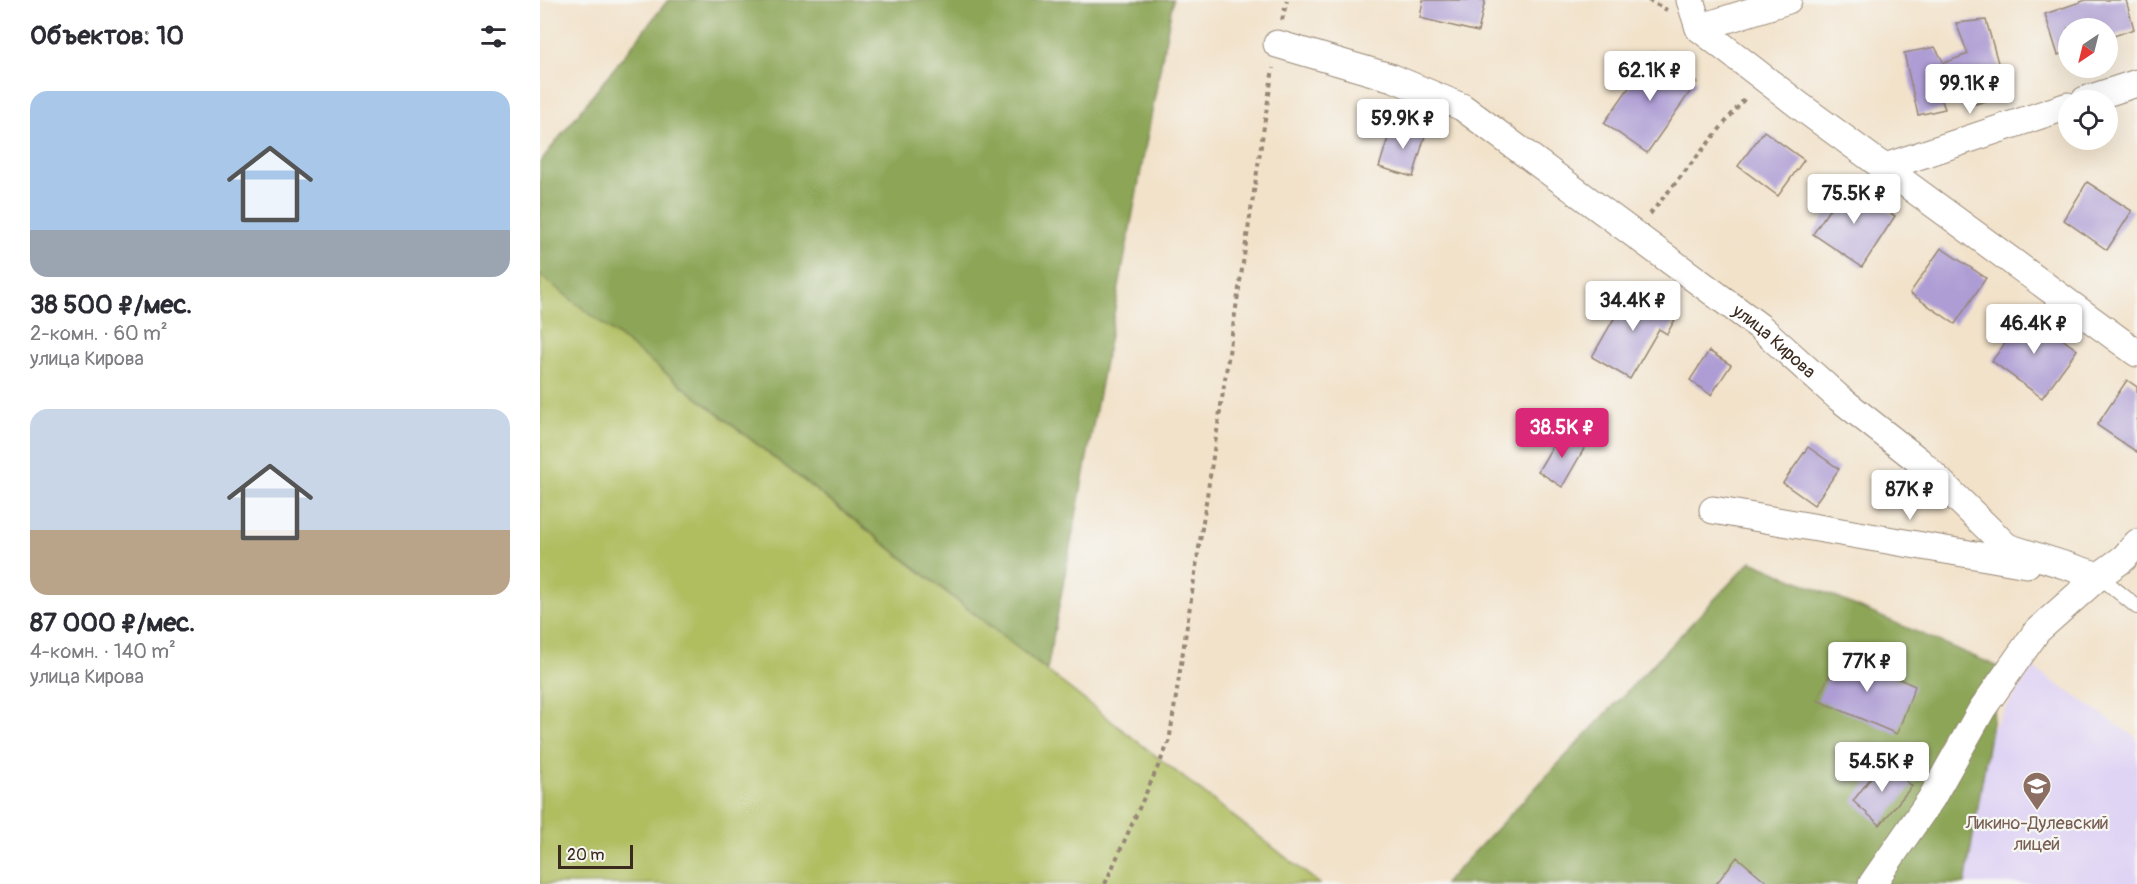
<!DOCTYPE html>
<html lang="ru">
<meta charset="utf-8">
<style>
body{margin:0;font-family:Pangolin,sans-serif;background:#f7f7f7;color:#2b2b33;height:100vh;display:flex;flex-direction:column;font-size:22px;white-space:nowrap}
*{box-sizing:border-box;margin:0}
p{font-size:20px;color:#7c7c81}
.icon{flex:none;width:33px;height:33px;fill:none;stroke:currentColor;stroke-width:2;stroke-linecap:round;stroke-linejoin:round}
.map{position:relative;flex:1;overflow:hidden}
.side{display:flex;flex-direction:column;background:#fff;width:540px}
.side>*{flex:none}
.needle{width:39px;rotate:215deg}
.controls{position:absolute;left:1518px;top:18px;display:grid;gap:12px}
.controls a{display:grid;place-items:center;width:60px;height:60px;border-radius:50%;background:#fff;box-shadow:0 6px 24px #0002;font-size:30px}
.scale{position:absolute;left:18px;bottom:15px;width:75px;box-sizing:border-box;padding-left:6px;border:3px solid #3b2a1e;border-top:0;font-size:16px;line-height:21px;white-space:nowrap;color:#3b2a1e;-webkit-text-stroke:4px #f6f6f2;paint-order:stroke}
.price{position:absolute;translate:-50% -51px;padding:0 14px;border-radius:6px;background:#fff;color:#222;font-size:20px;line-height:39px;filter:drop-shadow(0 2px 3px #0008)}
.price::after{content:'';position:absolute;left:50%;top:36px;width:18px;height:14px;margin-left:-9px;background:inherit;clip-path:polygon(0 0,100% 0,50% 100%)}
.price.active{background:#db2777;color:#fff}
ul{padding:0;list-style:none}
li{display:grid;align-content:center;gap:12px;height:318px;padding:0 30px}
li span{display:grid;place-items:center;height:186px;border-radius:18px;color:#555}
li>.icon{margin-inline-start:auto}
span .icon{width:108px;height:108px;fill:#fffc;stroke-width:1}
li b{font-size:26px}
h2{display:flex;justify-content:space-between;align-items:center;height:72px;padding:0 30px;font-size:26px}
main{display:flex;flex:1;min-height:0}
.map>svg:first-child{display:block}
</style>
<main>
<section class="side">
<h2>Объектов: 10<svg class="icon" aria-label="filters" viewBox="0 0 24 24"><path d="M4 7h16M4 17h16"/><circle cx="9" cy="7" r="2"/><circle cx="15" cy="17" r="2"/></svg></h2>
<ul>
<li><span style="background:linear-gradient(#a9c7e8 75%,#9aa5b1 0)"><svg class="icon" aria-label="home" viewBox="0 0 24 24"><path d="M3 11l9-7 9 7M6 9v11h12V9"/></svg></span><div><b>38 500 ₽/мес.</b><p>2-комн. · 60 m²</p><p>улица Кирова</p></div></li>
<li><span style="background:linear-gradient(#c9d6e8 65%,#b9a48a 0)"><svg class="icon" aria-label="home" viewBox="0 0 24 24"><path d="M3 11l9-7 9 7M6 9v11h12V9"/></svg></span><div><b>87 000 ₽/мес.</b><p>4-комн. · 140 m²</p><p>улица Кирова</p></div></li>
</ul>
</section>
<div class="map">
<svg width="1597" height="884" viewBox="0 0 1597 884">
<rect width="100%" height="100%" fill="#f6f6f2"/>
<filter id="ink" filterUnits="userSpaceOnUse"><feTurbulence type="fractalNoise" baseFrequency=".0167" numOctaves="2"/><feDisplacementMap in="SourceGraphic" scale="12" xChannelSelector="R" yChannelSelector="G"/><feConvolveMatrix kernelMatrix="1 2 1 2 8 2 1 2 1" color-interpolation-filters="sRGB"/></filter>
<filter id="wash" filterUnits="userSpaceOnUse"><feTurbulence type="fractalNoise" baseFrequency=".008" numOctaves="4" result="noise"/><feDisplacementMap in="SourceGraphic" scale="24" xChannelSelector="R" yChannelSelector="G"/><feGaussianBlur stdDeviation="1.35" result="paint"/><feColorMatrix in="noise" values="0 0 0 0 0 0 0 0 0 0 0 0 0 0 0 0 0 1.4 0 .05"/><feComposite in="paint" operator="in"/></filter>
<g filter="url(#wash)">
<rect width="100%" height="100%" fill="#f2e2ca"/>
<!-- built -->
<path fill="#e0d4f4" d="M 1493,668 L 1597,738 L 1597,884 L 1347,884 Z"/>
<!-- green -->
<path fill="#b0be61" stroke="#767440" stroke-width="1.5" d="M 0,275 L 780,884 L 0,884 Z"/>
<!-- forest -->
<path fill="#8ca557" stroke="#64683a" stroke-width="1.5" d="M 128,0 L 633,0 L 507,670 L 0,275 L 0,162 Z
M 1211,561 L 1461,668 L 1425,884 L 904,884 Z"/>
<g id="blocks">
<!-- building -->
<path fill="#ae9dd4" d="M 883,0 L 945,0 L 938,32 L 880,18 Z
M 1546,0 L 1586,0 L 1594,29 L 1568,38 L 1568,28 L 1528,28 L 1528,51 L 1518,55 L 1505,14 Z
M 1446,20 L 1467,95 L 1435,104 L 1428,87 L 1399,93 L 1405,109 L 1378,115 L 1364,53 L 1395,47 L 1404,63 L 1428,54 L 1416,23 Z
M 1114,52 L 1157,82 L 1107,153 L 1064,123 Z
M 853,122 L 886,132 L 873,177 L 839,167 Z
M 1224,131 L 1264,160 L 1238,196 L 1198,166 Z
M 1547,182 L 1592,211 L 1567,250 L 1524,220 Z
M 1306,184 L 1355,216 L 1322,267 L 1273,234 Z
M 1401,248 L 1446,278 L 1415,324 L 1370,293 Z
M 1092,287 L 1138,314 L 1127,334 L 1119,329 L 1090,379 L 1052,357 Z
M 1487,313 L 1537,350 L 1502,398 L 1452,361 Z
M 1169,351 L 1191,365 L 1171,395 L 1150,380 Z
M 1587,380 L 1597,387 L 1597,452 L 1557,425 Z
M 1021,432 L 1045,447 L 1022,487 L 998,471 Z
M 1268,447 L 1299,469 L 1274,505 L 1243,483 Z
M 1300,653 L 1375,686 L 1357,734 L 1277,700 Z
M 1343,762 L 1372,786 L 1340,825 L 1313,801 Z
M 1197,857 L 1229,884 L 1176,884 Z"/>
</g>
</g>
<g filter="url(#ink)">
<use href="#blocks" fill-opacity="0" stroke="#968674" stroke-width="1.5"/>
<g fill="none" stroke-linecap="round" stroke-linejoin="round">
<!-- lane casing -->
<g stroke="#968674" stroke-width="16">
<path id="lane" d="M 1559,576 L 1597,607"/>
</g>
<!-- street casing -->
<g stroke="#968674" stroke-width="29">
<g id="street">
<path d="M 1150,0 L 1159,28 L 1260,106 L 1597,353"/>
<path d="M 1159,28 L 1248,0"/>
<path id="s1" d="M 737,44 L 853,78 L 922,107 L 1220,327 L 1299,398 L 1379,461 L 1467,547 L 1559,576"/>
<path d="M 1545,100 L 1597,83"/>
<path d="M 1345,167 L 1528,106"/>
<path d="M 1173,510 L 1487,564"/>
<path d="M 1332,884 L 1391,799 L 1442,709 L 1497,631 L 1559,576 L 1584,558 L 1597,543"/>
</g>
</g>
<!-- path -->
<path stroke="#968674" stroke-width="4" stroke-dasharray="4.5 4.5" stroke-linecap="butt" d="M 1108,0 L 1127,10
M 742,20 L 747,0
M 1110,214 L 1206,97
M 565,884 L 629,742 L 733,68"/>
<!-- lane -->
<use href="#lane" stroke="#fff" stroke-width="14"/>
<!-- street -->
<use href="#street" stroke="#fff" stroke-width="27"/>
</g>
</g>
<!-- icons -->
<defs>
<g id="school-pin" transform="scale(1.5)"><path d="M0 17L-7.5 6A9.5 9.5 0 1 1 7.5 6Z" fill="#8d6e63" stroke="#f6f6f2"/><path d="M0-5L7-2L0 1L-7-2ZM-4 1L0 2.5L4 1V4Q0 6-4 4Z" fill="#fff"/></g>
</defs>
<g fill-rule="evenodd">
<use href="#school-pin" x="1497" y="786"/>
</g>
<g text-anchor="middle" stroke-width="4.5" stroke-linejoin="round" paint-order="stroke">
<!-- street labels -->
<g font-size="18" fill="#3b2a1e" stroke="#f6f6f2">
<text dy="6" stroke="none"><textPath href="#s1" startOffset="586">улица Кирова</textPath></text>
</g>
<!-- education labels -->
<g font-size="18" fill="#785e54" stroke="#f6f6f2">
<text x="1497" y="829">Ликино-Дулевский<tspan x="1497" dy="21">лицей</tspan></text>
</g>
</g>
</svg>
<div class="controls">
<a><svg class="needle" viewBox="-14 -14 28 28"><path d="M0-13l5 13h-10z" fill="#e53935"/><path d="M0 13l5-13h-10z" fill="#7c7c81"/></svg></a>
<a><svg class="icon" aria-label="locate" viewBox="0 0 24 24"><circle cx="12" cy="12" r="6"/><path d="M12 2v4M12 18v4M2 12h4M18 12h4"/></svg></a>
</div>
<div class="scale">20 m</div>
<b class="price" style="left:1110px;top:102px">62.1K ₽</b>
<b class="price" style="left:1430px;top:115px">99.1K ₽</b>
<b class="price" style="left:863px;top:150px">59.9K ₽</b>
<b class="price" style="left:1314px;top:225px">75.5K ₽</b>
<b class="price" style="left:1093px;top:332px">34.4K ₽</b>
<b class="price" style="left:1494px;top:355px">46.4K ₽</b>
<b class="price active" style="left:1022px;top:459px">38.5K ₽</b>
<b class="price" style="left:1370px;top:521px">87K ₽</b>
<b class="price" style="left:1327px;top:693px">77K ₽</b>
<b class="price" style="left:1342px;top:793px">54.5K ₽</b>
</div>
</main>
